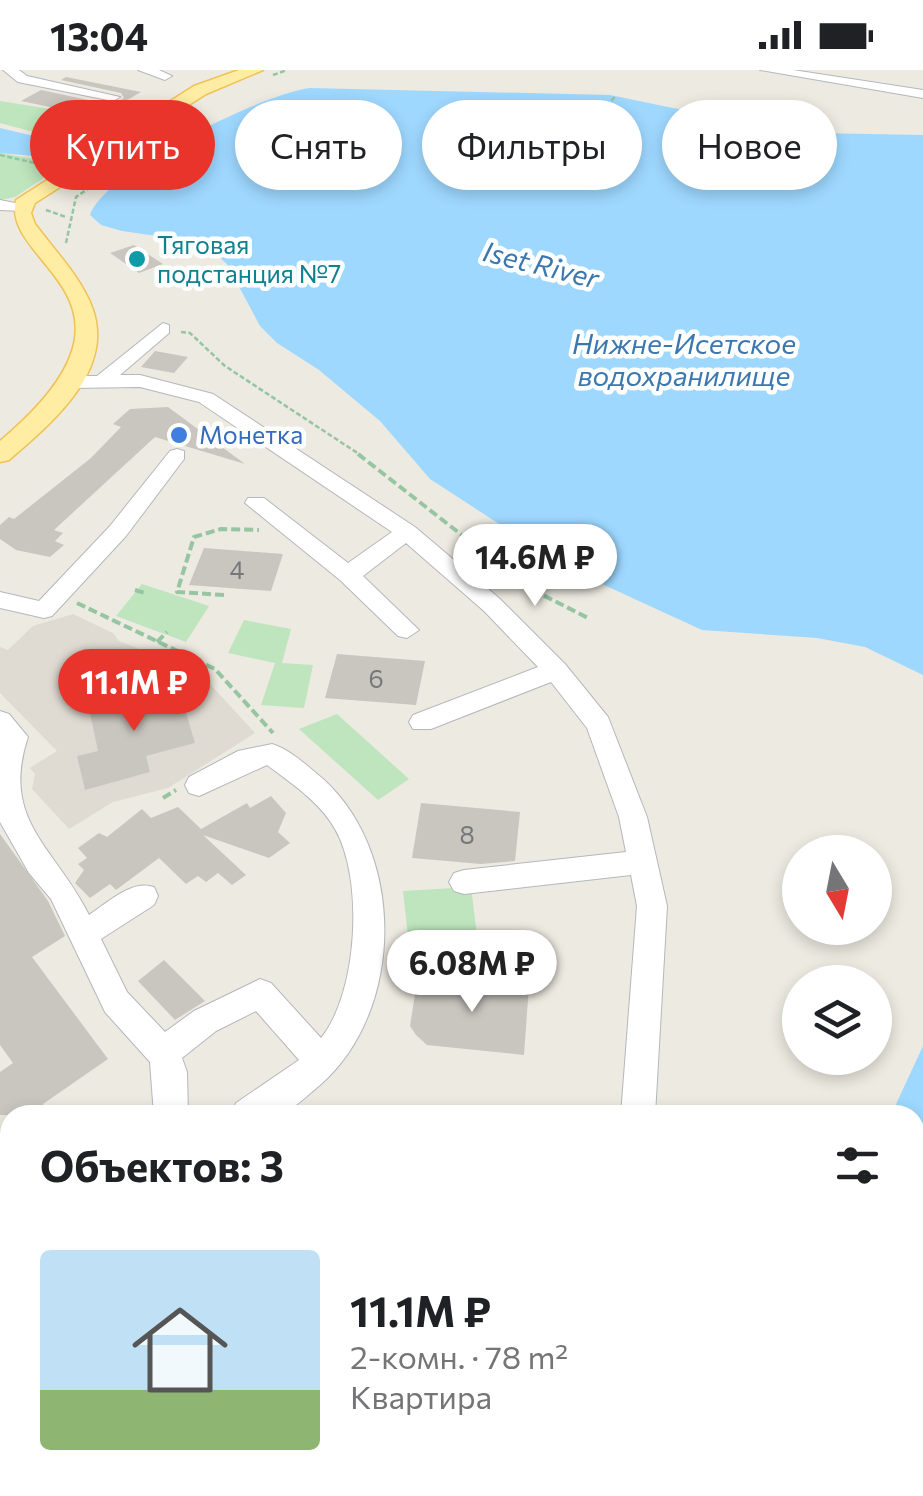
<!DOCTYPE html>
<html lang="ru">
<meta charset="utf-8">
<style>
body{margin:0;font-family:Commissioner,sans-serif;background:#f2f2f2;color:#202124;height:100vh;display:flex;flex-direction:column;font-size:38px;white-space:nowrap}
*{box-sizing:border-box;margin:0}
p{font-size:32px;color:#757577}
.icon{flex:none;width:55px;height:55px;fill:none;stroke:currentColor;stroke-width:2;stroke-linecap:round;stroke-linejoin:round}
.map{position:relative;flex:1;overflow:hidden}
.sheet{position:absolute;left:0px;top:1035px;width:925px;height:392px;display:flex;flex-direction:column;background:#fff;border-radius:30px 30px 0 0;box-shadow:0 5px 15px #0003}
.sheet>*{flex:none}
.guide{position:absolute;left:30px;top:30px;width:865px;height:90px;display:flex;gap:20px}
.needle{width:65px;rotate:170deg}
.buttons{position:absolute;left:782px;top:765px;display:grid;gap:20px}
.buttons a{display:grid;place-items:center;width:110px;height:110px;border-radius:50%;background:#fff;box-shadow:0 5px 15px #0003;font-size:50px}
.price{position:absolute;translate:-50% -85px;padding:0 22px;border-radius:35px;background:#fff;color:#222;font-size:32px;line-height:65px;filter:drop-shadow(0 2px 5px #0008)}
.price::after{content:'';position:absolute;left:50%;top:60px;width:30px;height:22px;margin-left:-15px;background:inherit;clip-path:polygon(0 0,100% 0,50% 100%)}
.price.selected{background:#e9342b;color:#fff}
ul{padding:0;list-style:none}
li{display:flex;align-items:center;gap:30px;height:250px;padding:0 40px}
li span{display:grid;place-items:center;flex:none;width:280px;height:200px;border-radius:10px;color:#555}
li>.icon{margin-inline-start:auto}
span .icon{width:120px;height:120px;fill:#fffc;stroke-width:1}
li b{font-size:42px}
h2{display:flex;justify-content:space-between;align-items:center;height:120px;padding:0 40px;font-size:42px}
.tag{padding:0 35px;border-radius:45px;background:#fff;box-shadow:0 5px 15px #0003;font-size:35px;line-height:90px}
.tag.selected{background:#e9342b;color:#fff}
.status{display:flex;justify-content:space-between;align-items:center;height:70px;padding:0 50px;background:#fff;direction:ltr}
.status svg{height:28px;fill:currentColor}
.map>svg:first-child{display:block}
</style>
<div class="status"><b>13:04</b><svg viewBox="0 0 49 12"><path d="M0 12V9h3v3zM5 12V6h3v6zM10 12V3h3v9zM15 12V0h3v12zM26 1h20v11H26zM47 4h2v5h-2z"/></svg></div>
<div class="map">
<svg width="923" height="1426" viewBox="0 0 923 1426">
<rect width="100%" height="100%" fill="#edeae1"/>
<!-- education -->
<path fill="#dfdbd2" d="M 73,544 L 113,563 L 119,571 L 199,602 L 255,663 L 168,718 L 113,732 L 69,759 L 32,719 L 35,704 L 30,698 L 57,681 L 0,623 L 0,577 L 8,580 L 33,556 Z"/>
<!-- green -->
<path fill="#bee5bd" d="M 0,31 L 126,51 L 86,76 L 0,53 Z
M 0,83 L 65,94 L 15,127 L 0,130 Z
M 142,514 L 209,536 L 186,572 L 116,546 Z
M 244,550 L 291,559 L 282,593 L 313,595 L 304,638 L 261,635 L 275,593 L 228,583 Z
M 337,644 L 409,709 L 378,730 L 299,659 Z
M 471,817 L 479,882 L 410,884 L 403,821 Z"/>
<!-- water -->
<path fill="#9ed8ff" d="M 310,18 L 610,25 L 702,44 L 759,62 L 923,65 L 923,605 L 865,577 L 817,568 L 702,560 L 567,498 L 430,409 L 380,351 L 319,300 L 277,273 L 260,256 L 227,194 L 210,179 L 185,170 L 122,161 L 101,155 L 90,145 C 106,100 262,24 310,18 Z
M 0,58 L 59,72 L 56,75 L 91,81 L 77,90 L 0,83 Z
M 923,976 L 923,1426 L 692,1426 L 694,1418 L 915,1418 L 915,1045 L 891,1045 Z"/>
<!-- building -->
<path fill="#c9c6c0" d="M 66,7 L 141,22 L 98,47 L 21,31 L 41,20 L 112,35 L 124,28 L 121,23 L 61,10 Z
M 134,175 L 163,194 L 139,203 L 110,183 Z
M 155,281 L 188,287 L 174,303 L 141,297 Z
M 168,337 L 245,394 L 155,367 L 54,460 L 63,463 L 55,471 L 64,475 L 50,487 L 16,480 L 0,469 L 0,455 L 9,447 L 14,449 L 91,388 L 121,357 L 113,354 L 130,339 Z
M 204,478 L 283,484 L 271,521 L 189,515 Z
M 337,584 L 425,591 L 416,635 L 325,628 Z
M 177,612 L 195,673 L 146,686 L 150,702 L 85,720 L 77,686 L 98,681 L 88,634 Z
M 271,726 L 286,743 L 278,762 L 290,773 L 269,788 L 203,765 L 246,805 L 232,815 L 218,803 L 206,812 L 198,806 L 186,814 L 159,788 L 116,820 L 110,814 L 90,828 L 75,813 L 84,800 L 78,794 L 87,788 L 78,778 L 99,763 L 107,767 L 142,739 L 151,748 L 178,737 L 201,759 L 247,733 L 250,738 Z
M 421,733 L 520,742 L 515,791 L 481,794 L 412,788 Z
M 0,764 L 48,831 L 65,866 L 32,887 L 108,989 L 43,1034 L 51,1045 L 0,1045 L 0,1002 L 13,993 L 0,975 Z
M 164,890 L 205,931 L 175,950 L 138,911 Z
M 441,906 L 529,915 L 524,985 L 427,975 L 416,965 L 410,956 L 416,918 Z"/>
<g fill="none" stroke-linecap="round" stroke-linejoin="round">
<!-- minor casing -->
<g stroke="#b4b7bc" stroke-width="2">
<path id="minor" d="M 3,0 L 19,0 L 27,6 L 120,27 L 113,31 L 18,12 Z
M 138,0 L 159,0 L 172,6 L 165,10 Z
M 760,0 L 793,0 L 923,20 L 923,28 Z
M 0,130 L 30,136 L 22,141 L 0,140 Z
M 163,253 L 169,255 L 169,263 L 120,305 L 140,305 L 213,324 L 415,457 L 500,529 L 565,594 L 608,647 L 647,747 L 667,836 L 655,1045 L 621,1045 L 637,836 L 631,805 L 464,824 L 454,821 L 449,812 L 454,803 L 464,800 L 626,782 L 619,747 L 587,658 L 551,612 L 431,659 L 413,659 L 409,652 L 413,645 L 538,597 L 484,541 L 406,473 L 363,506 L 419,560 L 407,568 L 398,566 L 340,510 L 245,433 L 248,428 L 264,428 L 348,493 L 392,462 L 199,332 L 140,317 L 70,318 L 60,312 L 70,306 L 97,306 Z
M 177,379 L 184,381 L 184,389 L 126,466 L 52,546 L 44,548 L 0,538 L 0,522 L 39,531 L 110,456 L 170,381 Z
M 0,641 L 9,644 L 28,667 C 0,751 55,777 89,845 C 107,833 132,809 154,817 L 158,826 L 154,835 L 101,869 L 127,922 L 165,962 L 194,941 L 260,909 L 271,913 L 321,968 C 358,923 364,809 335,759 C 320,732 291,713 267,695 L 199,726 L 189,723 L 185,715 L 189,707 L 238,681 L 272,674 C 288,679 303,692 316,703 C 406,775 407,939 320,1015 C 309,1024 291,1042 277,1045 C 263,1048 245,1045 231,1045 L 236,1033 L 299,990 L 256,941 L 216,961 L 182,988 L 187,1002 L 188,1045 L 154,1045 L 150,992 L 105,942 L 51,829 L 29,803 L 0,752 Z
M 10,1228 L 10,1270 L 0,1274 L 0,1232 Z
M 272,1418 L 320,1418 L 324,1426 L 275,1426 Z
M 473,1418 L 518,1418 L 515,1426 L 469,1426 Z"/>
</g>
<!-- major casing -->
<g stroke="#f1c155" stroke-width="3">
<path id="major" d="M 239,0 L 263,0 L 206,24 L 35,133 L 31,143 L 35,154 C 55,181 80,206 92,237 C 116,300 52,353 9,390 L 0,392 L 0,371 C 169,229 0,196 16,130 L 194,16 Z"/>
</g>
<!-- path-far1 -->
<path stroke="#96c5a2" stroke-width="2.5" stroke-dasharray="5 2.5" stroke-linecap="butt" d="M 273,5 L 287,0
M 606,36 L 616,26
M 0,85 L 48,96
M 46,140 L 66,147
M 66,173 L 76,127 L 190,49
M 181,262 L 190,263 L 225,296 L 362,386"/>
<!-- path -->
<path stroke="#96c5a2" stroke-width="4" stroke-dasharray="9 4" stroke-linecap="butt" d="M 358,384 L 531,519 L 588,548
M 135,520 L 145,523
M 224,525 L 177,522 L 194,467 L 221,459 L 259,460
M 77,533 L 215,599 L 273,663
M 157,572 L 167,562
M 163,728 L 176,720"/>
<!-- minor -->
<use href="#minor" fill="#fff" fill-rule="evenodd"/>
<!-- major -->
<use href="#major" fill="#ffeda3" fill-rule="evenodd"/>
</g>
<!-- markers -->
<circle fill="#0f9aa8" stroke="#fff" stroke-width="4" cx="137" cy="189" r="10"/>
<circle fill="#3f7fe0" stroke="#fff" stroke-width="4" cx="179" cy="365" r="10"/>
<g text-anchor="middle" stroke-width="9" stroke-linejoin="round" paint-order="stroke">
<!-- far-culture labels -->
<g font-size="25" fill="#0d838f" stroke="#fff" text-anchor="start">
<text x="157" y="184">Тяговая<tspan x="157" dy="29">подстанция №7</tspan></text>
</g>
<!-- far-shop labels -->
<g font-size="25" fill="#366cbe" stroke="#fff" text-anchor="start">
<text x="199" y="374">Монетка</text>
</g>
<!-- number labels -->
<g font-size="25" fill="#75777a">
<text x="237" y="509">4</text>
<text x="376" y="618">6</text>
<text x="467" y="774">8</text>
</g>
<!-- far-water labels -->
<g font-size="28" font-style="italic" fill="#3c78b0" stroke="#fff">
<text transform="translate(541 195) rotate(14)" y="10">Iset River</text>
<text x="684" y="284">Нижне-Исетское<tspan x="684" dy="32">водохранилище</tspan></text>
</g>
</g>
</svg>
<div class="buttons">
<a><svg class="needle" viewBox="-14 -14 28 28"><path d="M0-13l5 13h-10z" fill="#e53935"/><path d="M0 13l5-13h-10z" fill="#757577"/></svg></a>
<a><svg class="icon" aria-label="layers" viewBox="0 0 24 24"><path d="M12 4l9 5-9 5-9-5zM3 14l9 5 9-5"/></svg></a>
</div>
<b class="price" style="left:535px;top:539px">14.6M ₽</b>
<b class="price selected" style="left:134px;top:664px">11.1M ₽</b>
<b class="price" style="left:472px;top:945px">6.08M ₽</b>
<div class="guide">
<a class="tag selected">Купить</a>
<a class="tag">Снять</a>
<a class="tag">Фильтры</a>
<a class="tag">Новое</a>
</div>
<section class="sheet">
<h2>Объектов: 3<svg class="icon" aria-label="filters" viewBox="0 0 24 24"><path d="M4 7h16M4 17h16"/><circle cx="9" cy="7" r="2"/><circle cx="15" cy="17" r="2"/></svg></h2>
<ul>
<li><span style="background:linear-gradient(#bfe0f5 70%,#8fb573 0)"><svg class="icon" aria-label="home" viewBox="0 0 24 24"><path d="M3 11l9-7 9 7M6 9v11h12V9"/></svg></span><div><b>11.1M ₽</b><p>2-комн. · 78 m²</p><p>Квартира</p></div></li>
</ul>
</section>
</div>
